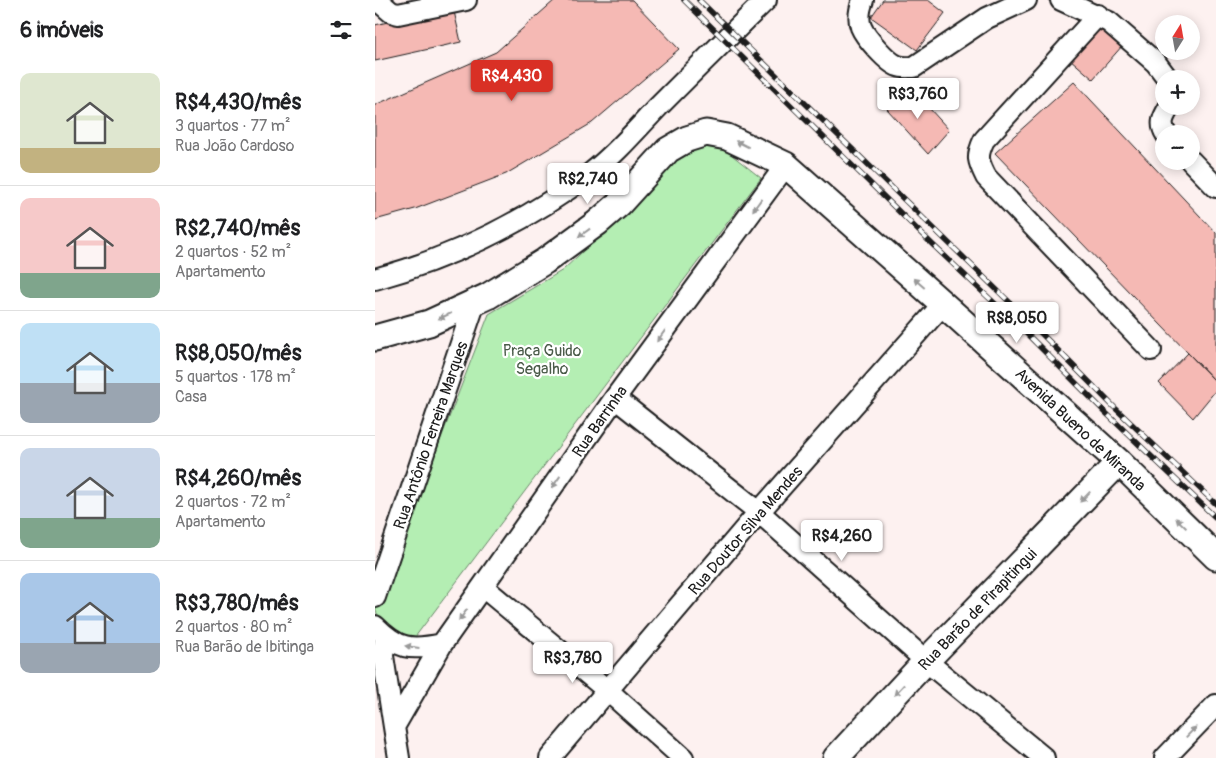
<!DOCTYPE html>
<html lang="pt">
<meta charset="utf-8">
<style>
body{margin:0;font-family:Pangolin,sans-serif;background:#f2f2f2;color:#202124;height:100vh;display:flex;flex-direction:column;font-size:19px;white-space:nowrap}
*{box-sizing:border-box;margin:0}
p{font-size:16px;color:#757577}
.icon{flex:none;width:28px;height:28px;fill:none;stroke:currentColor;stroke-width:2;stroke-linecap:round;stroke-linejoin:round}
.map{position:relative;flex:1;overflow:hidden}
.details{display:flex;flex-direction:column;background:#fff;width:375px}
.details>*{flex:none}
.needle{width:32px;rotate:11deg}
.controls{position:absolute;left:780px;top:15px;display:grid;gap:10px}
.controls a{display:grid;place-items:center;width:45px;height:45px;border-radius:50%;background:#fff;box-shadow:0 2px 12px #0003;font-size:25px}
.price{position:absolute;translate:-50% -42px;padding:0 11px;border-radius:5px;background:#fff;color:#222;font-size:16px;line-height:32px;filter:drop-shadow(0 1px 2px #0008)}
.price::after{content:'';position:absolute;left:50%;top:30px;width:15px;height:11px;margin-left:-8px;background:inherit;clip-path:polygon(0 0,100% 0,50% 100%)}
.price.on{background:#d93025;color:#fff}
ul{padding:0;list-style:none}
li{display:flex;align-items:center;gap:15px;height:125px;padding:0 20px}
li+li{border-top:1px solid #e0e0e0}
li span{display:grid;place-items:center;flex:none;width:140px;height:100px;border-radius:10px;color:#555}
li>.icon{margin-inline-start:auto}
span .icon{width:60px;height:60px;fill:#fffc;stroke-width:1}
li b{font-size:21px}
h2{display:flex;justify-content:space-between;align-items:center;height:60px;padding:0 20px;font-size:21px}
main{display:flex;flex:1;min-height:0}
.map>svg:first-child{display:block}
</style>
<main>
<section class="details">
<h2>6 imóveis<svg class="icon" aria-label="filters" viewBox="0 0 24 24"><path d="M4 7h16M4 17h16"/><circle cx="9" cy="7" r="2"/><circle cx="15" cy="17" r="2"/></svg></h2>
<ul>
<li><span style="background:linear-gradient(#dfe7d0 75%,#c2b280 0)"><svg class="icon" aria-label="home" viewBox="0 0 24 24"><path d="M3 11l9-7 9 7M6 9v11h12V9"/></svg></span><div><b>R$4,430/mês</b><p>3 quartos · 77 m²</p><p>Rua João Cardoso</p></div></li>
<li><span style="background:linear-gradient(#f6c9c9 75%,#7fa58c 0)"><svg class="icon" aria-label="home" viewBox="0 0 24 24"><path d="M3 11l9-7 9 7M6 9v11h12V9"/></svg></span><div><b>R$2,740/mês</b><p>2 quartos · 52 m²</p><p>Apartamento</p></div></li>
<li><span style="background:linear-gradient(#bfe0f5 60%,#9aa5b1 0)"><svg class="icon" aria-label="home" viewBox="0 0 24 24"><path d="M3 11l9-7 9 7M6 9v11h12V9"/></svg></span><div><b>R$8,050/mês</b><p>5 quartos · 178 m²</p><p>Casa</p></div></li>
<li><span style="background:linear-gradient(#c9d6e8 70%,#7fa58c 0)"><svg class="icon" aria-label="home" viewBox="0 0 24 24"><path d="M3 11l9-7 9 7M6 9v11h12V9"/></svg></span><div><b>R$4,260/mês</b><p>2 quartos · 72 m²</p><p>Apartamento</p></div></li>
<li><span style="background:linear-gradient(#a9c7e8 70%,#9aa5b1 0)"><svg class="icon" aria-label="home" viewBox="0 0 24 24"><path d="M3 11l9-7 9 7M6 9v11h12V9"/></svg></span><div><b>R$3,780/mês</b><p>2 quartos · 80 m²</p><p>Rua Barão de Ibitinga</p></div></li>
</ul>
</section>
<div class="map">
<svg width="841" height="758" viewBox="0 0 841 758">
<rect width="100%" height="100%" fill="#fdf1f0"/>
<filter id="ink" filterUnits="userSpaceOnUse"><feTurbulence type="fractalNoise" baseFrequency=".02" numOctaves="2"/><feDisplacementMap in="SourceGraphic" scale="10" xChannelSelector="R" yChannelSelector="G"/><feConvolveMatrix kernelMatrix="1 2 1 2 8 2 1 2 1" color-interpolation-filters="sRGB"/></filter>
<g filter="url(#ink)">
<!-- green -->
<path fill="#b4eeb3" stroke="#688568" d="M 335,144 L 348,148 L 386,178 L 40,637 L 10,630 L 0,609 L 114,314 L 188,270 L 239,222 L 301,157 L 315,147 Z"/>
<!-- building -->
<path fill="#f5b9b4" stroke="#1c1c1c" d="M 180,0 L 257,0 L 304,49 L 217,123 L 131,174 L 40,209 L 0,220 L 0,105 L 121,52 Z
M 508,0 L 553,0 L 570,13 L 542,50 L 496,17 Z
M 78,7 L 86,42 L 0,61 L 0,25 Z
M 725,25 L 748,45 L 718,79 L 695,59 Z
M 699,82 L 841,233 L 841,382 L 620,153 Z
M 535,87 L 574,130 L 553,154 L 512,109 Z
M 813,353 L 841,382 L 841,390 L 818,418 L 784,383 Z"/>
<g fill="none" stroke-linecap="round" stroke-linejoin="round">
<!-- minor casing -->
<g stroke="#1c1c1c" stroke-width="24">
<path id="minor" d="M 2,0 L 16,12 L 23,14 L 91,0
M 488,0 C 485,8 483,19 486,27 C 490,37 513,63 523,66 C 528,68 533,67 539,67 L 612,18 L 651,0
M 686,0 L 734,22 L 781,63 L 793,79
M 723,15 L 609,140 C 601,157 603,161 611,177 L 776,350
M 791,134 C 784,123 789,116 795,106
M 816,161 L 841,187
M 0,279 C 80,257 149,223 216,173 C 241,154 262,129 283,107 C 319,71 355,35 391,0
M 240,398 L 384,512 L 551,661 L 669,758
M 108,587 L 232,690 L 308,758
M 0,597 L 100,302
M 0,626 C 23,649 35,651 67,644
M 10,636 L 8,656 L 19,727
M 24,758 L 19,727 L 67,644 L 240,398 L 411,165
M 175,758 L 384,512 L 568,304
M 790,758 L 841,705"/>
</g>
<!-- major casing -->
<g stroke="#1c1c1c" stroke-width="29">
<path id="major" d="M 0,338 L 54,323 L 113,296 L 170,261 L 222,223 L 244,204 L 293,150 L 312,139 L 331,133 L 352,137 L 411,165 L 568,304 L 744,462 L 841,557
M 461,758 L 551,661 L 744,462"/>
</g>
<!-- minor -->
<use href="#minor" stroke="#fff" stroke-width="20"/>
<!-- major -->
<use href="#major" stroke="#fff" stroke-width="25"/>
<!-- rail casing -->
<g stroke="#1c1c1c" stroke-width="5.5">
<path id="rail" d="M 309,0 L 558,245 L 649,331 L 731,413 L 841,518
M 324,0 L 657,324 L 739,407 L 841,504"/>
</g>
<!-- rail -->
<use href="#rail" stroke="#fff" stroke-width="4" stroke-dasharray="11" stroke-linecap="butt"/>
</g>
<!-- one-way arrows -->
<defs><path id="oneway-solid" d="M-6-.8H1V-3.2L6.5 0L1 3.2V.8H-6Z" transform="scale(1.25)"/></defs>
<g fill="#999">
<use href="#oneway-solid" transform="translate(367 144) rotate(-154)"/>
<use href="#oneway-solid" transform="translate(382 205) rotate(126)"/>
<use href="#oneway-solid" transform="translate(209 233) rotate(144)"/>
<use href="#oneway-solid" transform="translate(544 283) rotate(-139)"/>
<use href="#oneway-solid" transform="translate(70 316) rotate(156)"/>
<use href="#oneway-solid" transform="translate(286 336) rotate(126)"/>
<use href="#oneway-solid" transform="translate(181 482) rotate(125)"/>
<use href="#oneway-solid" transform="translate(710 497) rotate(134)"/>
<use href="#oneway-solid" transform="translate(806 523) rotate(-136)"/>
<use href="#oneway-solid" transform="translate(88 615) rotate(126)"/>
<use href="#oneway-solid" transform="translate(37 647) rotate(-172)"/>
<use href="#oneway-solid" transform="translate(524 690) rotate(133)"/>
<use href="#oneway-solid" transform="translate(816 732) rotate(-46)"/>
</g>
</g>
<g text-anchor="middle" stroke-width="4.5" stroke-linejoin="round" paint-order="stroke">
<!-- park labels -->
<g font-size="16" fill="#4a5b49" stroke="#fff">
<text x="167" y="356">Praça Guido<tspan x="167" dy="18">Segalho</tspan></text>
</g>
<!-- street labels -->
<g font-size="16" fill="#1c1c1c" stroke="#fff">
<text transform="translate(224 421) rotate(-55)" y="6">Rua Barrinha</text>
<text transform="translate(706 429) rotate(43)" y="6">Avenida Bueno de Miranda</text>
<text transform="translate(55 435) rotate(-71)" y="6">Rua Antônio Ferreira Marques</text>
<text transform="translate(370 530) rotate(-49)" y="6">Rua Doutor Silva Mendes</text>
<text transform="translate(602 609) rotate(-46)" y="6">Rua Barão de Pirapitingui</text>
</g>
</g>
</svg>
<div class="controls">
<a><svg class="needle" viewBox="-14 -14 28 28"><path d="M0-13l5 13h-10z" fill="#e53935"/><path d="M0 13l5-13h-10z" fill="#757577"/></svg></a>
<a>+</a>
<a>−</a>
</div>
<b class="price on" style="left:137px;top:102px">R$4,430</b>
<b class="price" style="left:543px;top:120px">R$3,760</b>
<b class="price" style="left:213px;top:205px">R$2,740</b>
<b class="price" style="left:642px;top:344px">R$8,050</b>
<b class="price" style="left:467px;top:562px">R$4,260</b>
<b class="price" style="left:198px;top:684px">R$3,780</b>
</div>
</main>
